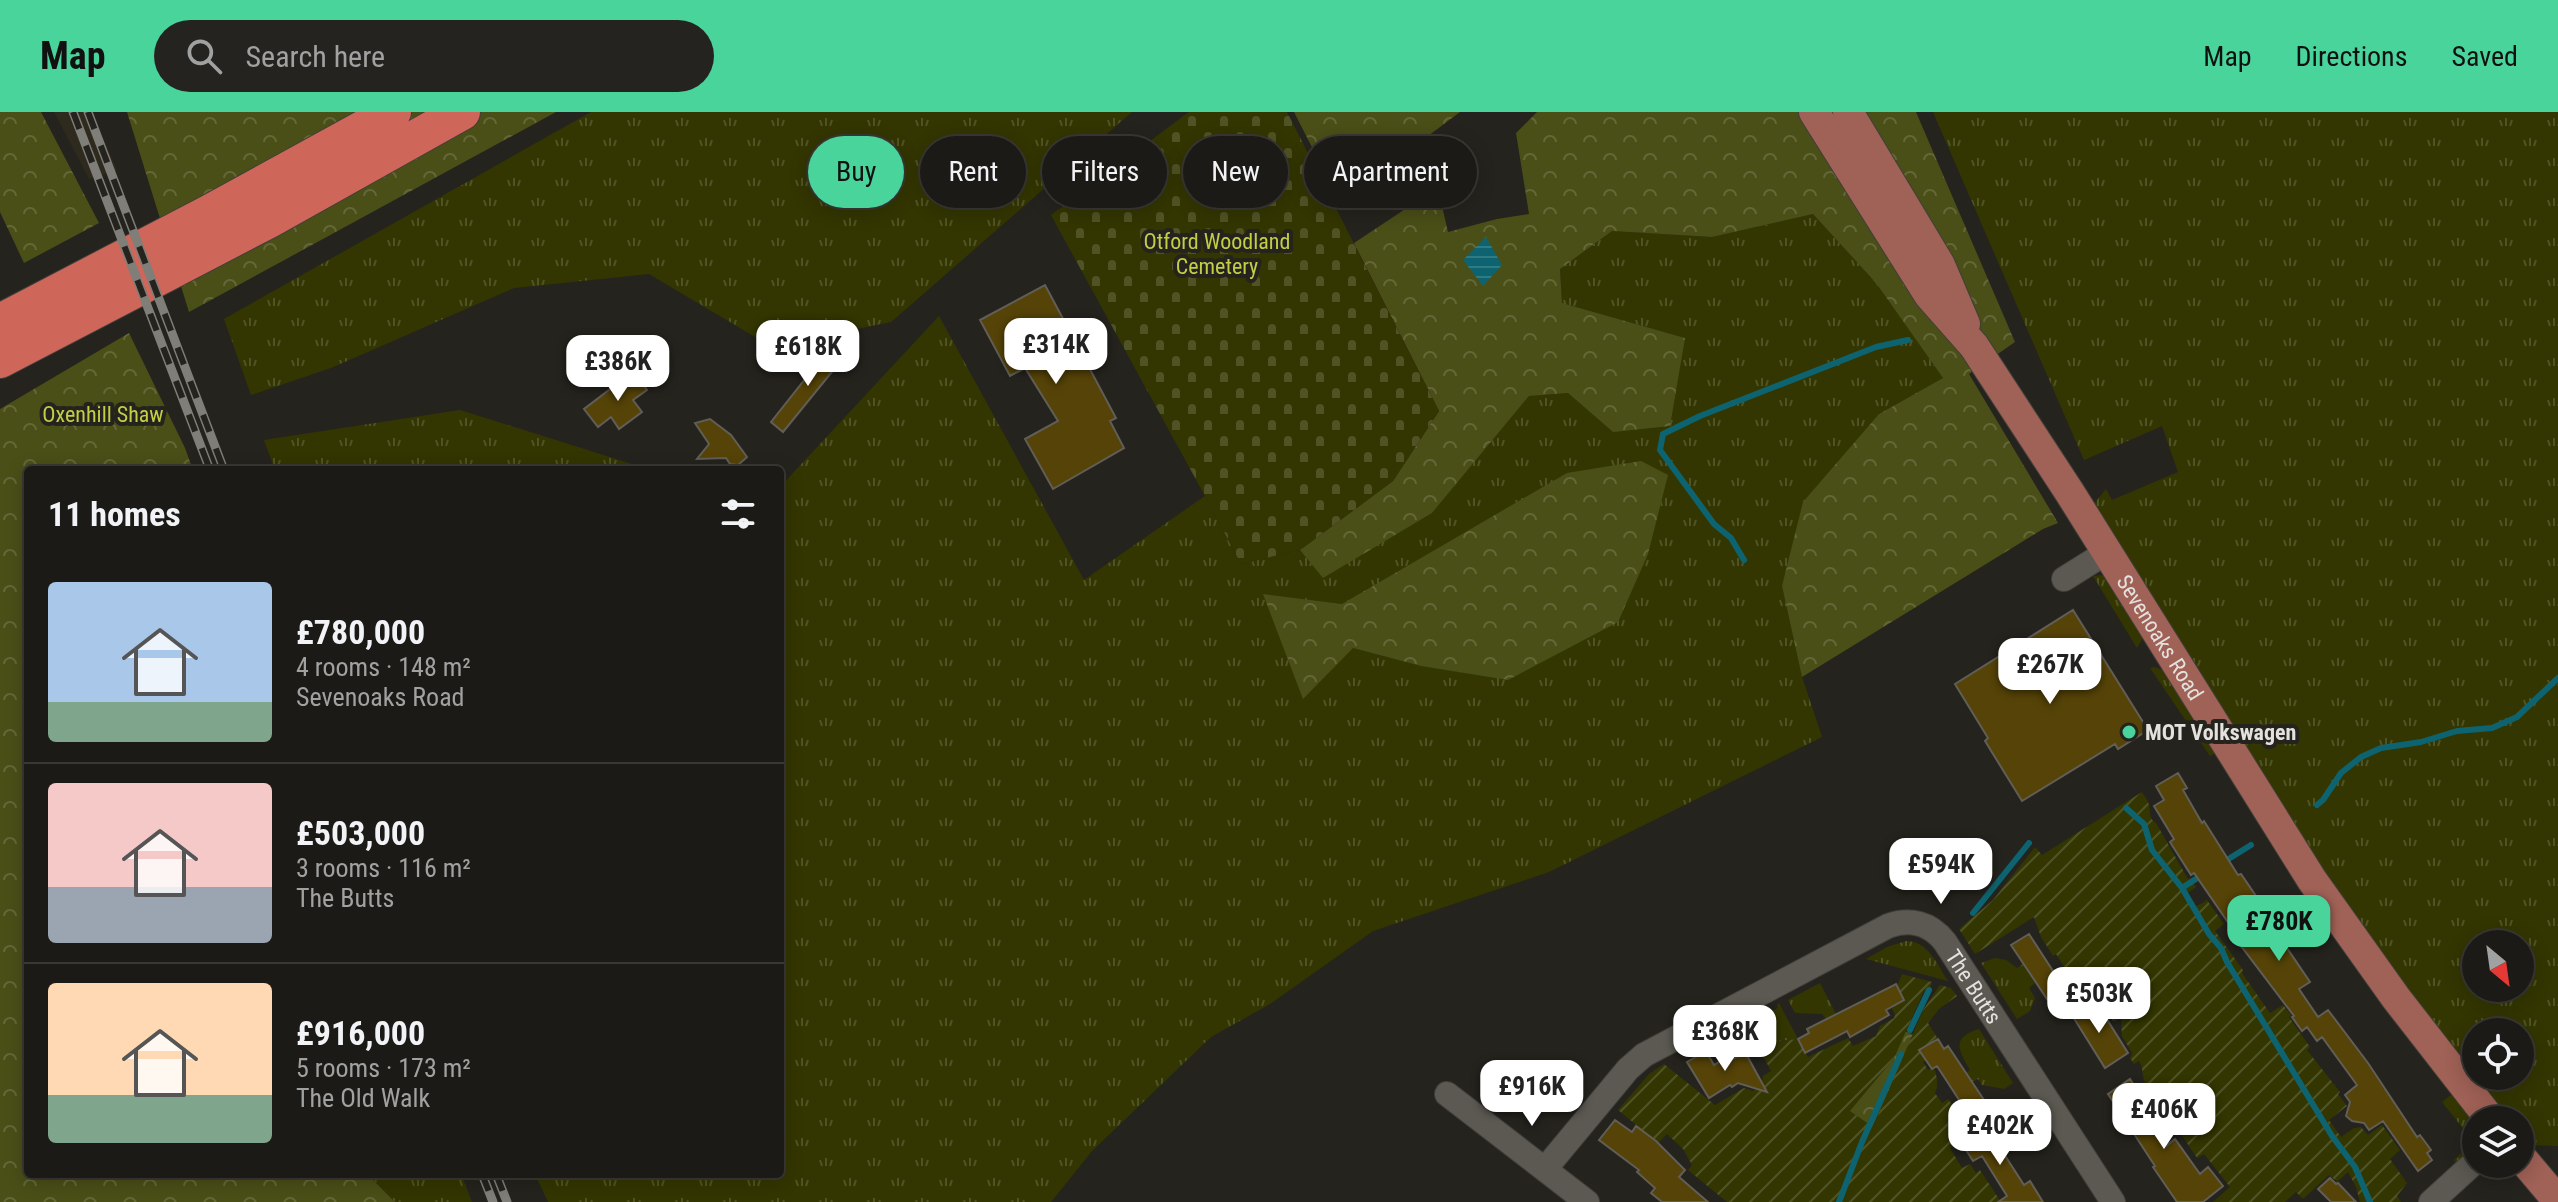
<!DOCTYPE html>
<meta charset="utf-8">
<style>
body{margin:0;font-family:"Roboto Condensed",sans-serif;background:#25231f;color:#f1f3f6;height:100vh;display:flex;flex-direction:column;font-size:30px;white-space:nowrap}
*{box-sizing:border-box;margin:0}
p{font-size:26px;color:#a0a1a1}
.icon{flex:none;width:44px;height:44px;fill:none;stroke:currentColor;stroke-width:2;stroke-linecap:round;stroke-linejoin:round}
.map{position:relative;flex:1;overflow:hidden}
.sheet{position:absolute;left:24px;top:354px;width:760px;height:712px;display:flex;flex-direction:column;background:#1c1a16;border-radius:8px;box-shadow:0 4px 20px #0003,0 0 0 2px #3a3835}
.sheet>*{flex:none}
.hud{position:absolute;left:808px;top:24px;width:760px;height:72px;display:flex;gap:16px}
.needle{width:52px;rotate:151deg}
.buttons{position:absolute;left:2462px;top:818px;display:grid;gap:16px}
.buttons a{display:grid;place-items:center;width:72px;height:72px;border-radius:50%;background:#1c1a16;box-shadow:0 4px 20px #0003,0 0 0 2px #3a3835;font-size:40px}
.price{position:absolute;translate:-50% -68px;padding:0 18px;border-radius:16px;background:#fff;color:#222;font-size:26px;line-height:52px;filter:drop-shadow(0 2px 4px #0008)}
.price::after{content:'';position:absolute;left:50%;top:48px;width:24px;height:18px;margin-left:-12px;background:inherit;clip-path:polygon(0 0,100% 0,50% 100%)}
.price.current{background:#49d49c;color:#111}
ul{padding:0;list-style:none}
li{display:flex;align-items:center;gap:24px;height:200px;padding:0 24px}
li+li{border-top:2px solid #3a3835}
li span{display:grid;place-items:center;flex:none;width:224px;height:160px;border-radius:8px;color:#555}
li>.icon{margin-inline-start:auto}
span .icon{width:96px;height:96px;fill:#fffc;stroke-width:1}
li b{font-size:34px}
h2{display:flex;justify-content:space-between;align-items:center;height:96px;padding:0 24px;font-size:34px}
.pill{padding:0 28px;border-radius:36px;background:#1c1a16;box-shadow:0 4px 20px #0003,0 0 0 2px #3a3835;font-size:28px;line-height:72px}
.pill.current{background:#49d49c;color:#111}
header{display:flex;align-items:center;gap:48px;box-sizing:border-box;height:112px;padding:0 40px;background:#49d49c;color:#111}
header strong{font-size:38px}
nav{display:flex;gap:44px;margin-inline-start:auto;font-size:28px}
.search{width:560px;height:72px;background:#25231f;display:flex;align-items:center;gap:20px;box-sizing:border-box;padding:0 28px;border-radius:44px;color:#a0a1a1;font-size:30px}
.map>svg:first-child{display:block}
</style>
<header>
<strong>Map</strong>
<div class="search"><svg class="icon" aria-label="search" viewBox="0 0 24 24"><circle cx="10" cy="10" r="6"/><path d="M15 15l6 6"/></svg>Search here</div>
<nav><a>Map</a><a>Directions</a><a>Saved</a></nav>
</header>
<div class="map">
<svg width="2558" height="1090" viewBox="0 0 2558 1090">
<defs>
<pattern id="grass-tufts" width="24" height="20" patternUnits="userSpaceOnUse" patternTransform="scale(2)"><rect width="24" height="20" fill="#333600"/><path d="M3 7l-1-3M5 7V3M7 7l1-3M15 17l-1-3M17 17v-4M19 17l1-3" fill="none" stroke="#505325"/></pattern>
<pattern id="forest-crowns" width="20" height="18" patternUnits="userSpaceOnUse" patternTransform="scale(2)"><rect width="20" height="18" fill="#4a4e17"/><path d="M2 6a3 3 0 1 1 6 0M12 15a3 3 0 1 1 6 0" fill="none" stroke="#646738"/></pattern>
<pattern id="cemetery-stones" width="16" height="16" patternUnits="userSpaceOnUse" patternTransform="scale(2)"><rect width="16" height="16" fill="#333600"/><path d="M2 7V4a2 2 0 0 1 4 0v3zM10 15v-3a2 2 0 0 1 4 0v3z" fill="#505325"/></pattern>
<pattern id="garden-furrows" width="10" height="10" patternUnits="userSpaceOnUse" patternTransform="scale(2)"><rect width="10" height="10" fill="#333600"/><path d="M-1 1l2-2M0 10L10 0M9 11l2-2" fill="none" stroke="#505325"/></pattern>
<pattern id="water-rules" width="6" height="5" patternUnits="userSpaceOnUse" patternTransform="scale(2)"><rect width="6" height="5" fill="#0d6470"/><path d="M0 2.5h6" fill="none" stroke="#307a84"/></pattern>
</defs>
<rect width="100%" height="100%" fill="#25231d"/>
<!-- built -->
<path fill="#2e2a1e" d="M 54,0 L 92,0 L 117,58 L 89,67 Z"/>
<!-- grass -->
<path fill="url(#grass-tufts)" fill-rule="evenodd" d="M 591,0 L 1132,0 L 891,210 L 828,223 L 799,251 L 649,162 L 514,176 L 331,256 L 251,283 L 224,207 Z
M 1933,0 L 2558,0 L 2558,1034 L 2530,1033 L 2520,1021 L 2520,1008 L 2509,1008 L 2488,982 L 2350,801 L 2093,393 L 2106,377 L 2112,388 L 2178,360 L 2162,314 L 2084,348 ZM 2476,832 L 2520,832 L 2520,876 L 2476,876 ZM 2476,920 L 2520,920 L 2520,964 L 2476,964 Z
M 1813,102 L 1876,171 L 1943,266 L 1879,302 L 1782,474 L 1802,565 L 1822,625 L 1549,760 L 1373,819 L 1270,892 L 1211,925 L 1092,1039 L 1051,1090 L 548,1090 L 535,1062 L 780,1062 L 780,375 L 939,204 L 1084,468 L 1205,384 L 1241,452 L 1300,438 L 1323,465 L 1432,401 L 1529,284 L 1568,281 L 1613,320 L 1685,226 L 1562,191 L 1560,157 L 1612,119 L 1712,125 ZM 1264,483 L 1342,492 L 1508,567 L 1421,554 L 1353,536 Z
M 460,298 L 651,358 L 275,358 L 264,328 Z
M 2101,463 L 2107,465 L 2143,526 L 2137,536 L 2093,464 Z
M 2155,555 L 2167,560 L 2217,640 L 2210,644 L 2150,556 Z
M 1906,829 C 1928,829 1937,852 1948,869 L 1866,847 L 1887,835 Z
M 1995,846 L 2006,848 L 2017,856 L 2023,852 L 2035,871 L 2029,876 L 2035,886 L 2030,899 L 2017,907 L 1981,851 Z
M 1820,871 L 1836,902 L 1826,907 L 1822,902 L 1795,901 L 1788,888 Z
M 1779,891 L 1798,927 L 1756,931 L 1746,913 L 1778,896 L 1777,893 Z
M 1979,917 L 2013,971 L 2004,977 L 1982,973 L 1978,967 L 1972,970 L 1966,961 L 1970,958 C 1959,938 1950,926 1979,917 Z
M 2451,983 L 2476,1013 L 2476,1036 L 2458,1053 L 2454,1048 L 2468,1034 L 2470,1025 L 2442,990 Z
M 367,1062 L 461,1062 L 472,1090 L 395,1090 Z"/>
<!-- forest -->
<path fill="url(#forest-crowns)" d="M 0,0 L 41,0 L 99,111 L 24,151 L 0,100 Z
M 127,0 L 556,0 L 189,200 Z
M 1294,0 L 1460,0 L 1340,90 Z
M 1537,0 L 1916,0 L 2015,230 L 1969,262 L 2058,411 L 2043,417 L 1802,565 L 1782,474 L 1803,390 L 1879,302 L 1943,266 L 1876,171 L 1813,102 L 1712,125 L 1612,119 L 1560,157 L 1562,191 L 1685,226 L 1670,314 L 1613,320 L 1568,281 L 1529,284 L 1432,401 L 1323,466 L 1300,438 L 1393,369 L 1439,299 L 1354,131 L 1431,80 L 1441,90 L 1448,120 L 1497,107 L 1529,102 L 1516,21 Z
M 129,221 L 185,336 L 193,358 L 28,358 L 28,1062 L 367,1062 L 395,1090 L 0,1090 L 0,297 Z
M 1641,349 L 1668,363 L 1648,442 L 1618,510 L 1508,568 L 1421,554 L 1353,536 L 1303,587 L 1263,482 L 1342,492 L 1567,361 Z
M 1905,919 L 1914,923 L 1867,1027 L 1785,946 L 1872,972 L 1894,946 Z"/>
<!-- cemetery -->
<path fill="url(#cemetery-stones)" d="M 1189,0 L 1287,0 L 1439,299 L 1393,369 L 1300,438 L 1241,452 L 1205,384 L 1051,103 Z"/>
<!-- garden -->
<path fill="url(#garden-furrows)" d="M 2142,680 C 2144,684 2149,689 2149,694 C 2151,702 2148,706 2156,711 L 2188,767 L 2190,766 L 2196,775 L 2186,782 L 2195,795 L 2207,788 L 2224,812 L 2215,819 L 2243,858 L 2242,861 L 2270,901 L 2283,893 L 2291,903 L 2289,905 L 2310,935 L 2307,938 L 2340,980 L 2338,982 L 2347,994 L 2329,1008 L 2341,1025 L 2354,1016 L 2361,1015 L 2368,1023 L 2382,1013 L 2400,1038 L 2390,1047 L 2407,1071 L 2397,1084 L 2401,1090 L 2360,1090 L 2356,1075 L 2348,1060 L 2337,1070 L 2329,1063 L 2303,1087 L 2296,1080 L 2285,1090 L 2213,1090 L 2230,1075 L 2204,1042 L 2197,1046 L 2169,1004 L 2162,1008 L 2151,991 L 2159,985 L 2152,974 L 2146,972 C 2141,964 2144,957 2139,949 L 2134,952 L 2130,946 L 2132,941 L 2122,924 L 2121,906 L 2114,910 L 2089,875 L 2080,880 L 2056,842 L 2053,844 L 2041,825 L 2034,805 L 1975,842 L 1959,817 L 1993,788 L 2035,735 L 2042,743 Z
M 1902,862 L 1932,870 L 1930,876 L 1924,879 L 1894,946 L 1850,999 L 1873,1015 L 1923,898 L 1940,873 L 1951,876 L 1957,884 L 1939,897 L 1928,911 L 1938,927 L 1920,939 L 1926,948 L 1923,950 L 1928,958 L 1934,956 C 1937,964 1939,973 1935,981 L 1942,991 L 1948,987 L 1958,1001 L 1950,1006 L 1966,1025 L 1950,1036 L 1962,1056 L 1970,1052 L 1976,1061 L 1980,1058 L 2001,1090 L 1727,1090 L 1688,1058 L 1692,1053 L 1683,1037 L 1667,1022 L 1658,1031 L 1618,998 L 1649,962 L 1664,952 L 1715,993 L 1744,976 L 1753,979 L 1761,974 L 1763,964 L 1771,959 L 1756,931 L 1798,927 L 1808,945 L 1848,926 L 1853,934 L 1876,924 L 1880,914 L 1894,906 L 1895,902 L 1891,895 L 1904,888 L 1897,874 Z"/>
<!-- water -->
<path fill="url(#water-rules)" d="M 1486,125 L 1502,153 L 1483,174 L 1463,148 Z"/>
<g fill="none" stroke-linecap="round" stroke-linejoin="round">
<!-- stream -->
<path stroke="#0d6470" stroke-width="6" d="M 1744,448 L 1731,426 L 1714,412 L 1660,338 L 1663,322 L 1700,304 L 1876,235 L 1908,228
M 2317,693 L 2323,688 L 2341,661 L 2361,645 L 2381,636 L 2421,630 L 2457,619 L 2492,616 L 2517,605 L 2558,566
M 2126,696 L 2144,712 L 2152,738 L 2182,776 L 2209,822 L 2221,836 L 2227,850 L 2332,1024 L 2355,1055 L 2370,1090
M 2222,751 L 2251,733
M 2182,776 L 2202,763
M 1973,801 L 2029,731
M 1910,918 L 1929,878
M 1839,1090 L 1862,1030 L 1901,942"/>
</g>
<!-- building -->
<path fill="#554307" stroke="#615e57" stroke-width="2" d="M 1045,173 L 1116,306 L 1110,309 L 1124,336 L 1053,377 L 1025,327 L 1058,309 L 1025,256 L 1010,264 L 980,208 Z
M 832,233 L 844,245 L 783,320 L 771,310 Z
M 634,259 L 647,278 L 633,288 L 642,300 L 619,317 L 611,305 L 598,315 L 584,297 Z
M 710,307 L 731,323 L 747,345 L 738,353 L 730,352 L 726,346 L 697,347 L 709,332 L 695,311 Z
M 2073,498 L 2148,618 L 2118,637 L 2115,632 L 2022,689 L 1985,629 L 1988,626 L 1955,572 Z
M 2178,661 L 2187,676 L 2183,678 L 2202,711 L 2204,709 L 2238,763 L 2241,762 L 2256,784 L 2253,786 L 2310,870 L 2299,877 L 2318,905 L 2328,898 L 2368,951 L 2417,1025 L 2420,1023 L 2431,1038 L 2427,1041 L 2432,1048 L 2418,1059 L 2383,1009 L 2369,1018 L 2364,1011 L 2352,1009 L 2346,1004 L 2350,990 L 2345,983 L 2357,973 L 2322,925 L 2317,929 L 2307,915 L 2302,919 L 2292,905 L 2294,904 L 2235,826 L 2238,825 L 2194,761 L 2191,763 L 2170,730 L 2174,727 L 2154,694 L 2164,688 L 2156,674 Z
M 2029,822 L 2064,876 L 2047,887 L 2011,833 Z
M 1896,872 L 1904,888 L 1886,898 L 1889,903 L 1850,925 L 1847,919 L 1805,941 L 1798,927 L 1809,921 L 1807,917 Z
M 2087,889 L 2097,905 L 2103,901 L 2128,941 L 2105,956 L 2070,900 Z
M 1938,927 L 1944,937 L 1948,934 L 1984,988 L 1967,1000 L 1937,954 L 1932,957 L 1919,938 Z
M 1706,939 L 1714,953 L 1725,946 L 1728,950 L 1745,940 L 1767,980 L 1738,971 L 1732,975 L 1730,973 L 1709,986 L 1687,950 Z
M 2130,967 L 2142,985 L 2137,988 L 2166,1034 L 2175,1027 L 2200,1062 L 2208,1055 L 2223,1074 L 2203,1090 L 2177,1090 L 2153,1055 L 2155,1054 L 2108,982 Z
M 1615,1008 L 1632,1020 L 1636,1014 L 1656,1029 L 1685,1058 L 1679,1065 L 1708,1090 L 1662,1090 L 1651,1081 L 1655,1076 L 1637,1060 L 1639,1058 L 1599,1028 Z
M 1986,1014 L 2024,1073 L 2030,1069 L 2043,1090 L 1998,1090 L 2007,1084 L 1982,1044 L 1973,1049 L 1961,1030 Z
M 2330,1066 L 2336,1072 L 2338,1071 L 2356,1090 L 2331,1090 L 2318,1077 Z"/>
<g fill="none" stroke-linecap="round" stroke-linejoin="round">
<!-- minor casing -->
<g stroke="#413f3b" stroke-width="26">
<g id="minor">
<path d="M 2064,467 L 2107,440"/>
<path d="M 1447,982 L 1587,1090"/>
<path id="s1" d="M 1545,1057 L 1628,957 L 1644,943 L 1888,814 C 1910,806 1930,811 1945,830 L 2113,1090"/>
<path d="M 2431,1090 L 2476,1049"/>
</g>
</g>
<!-- major casing -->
<g stroke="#413f3b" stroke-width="32">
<g id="major">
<path id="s2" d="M 1814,0 L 1929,183 L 1974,234 L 2070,381 L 2312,768 L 2396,886 L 2491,1008"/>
<path d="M 1848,0 L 1940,153 L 1965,212"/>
<path d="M 2520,1044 L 2558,1089"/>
</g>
</g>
<!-- highway casing -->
<g stroke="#413f3b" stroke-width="38">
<path id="highway" d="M 0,210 L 209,101 L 393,0
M 0,248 L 269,108 L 462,0"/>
</g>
<!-- minor -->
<use href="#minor" stroke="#5b5951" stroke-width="24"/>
<!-- major -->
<use href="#major" stroke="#a06156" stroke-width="30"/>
<!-- highway -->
<use href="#highway" stroke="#ce665a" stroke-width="36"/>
<!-- rail casing -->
<g stroke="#807e79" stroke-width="9">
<path id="rail" d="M 73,0 L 210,358
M 88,0 L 224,358
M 482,1062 L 493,1090
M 496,1062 L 507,1090"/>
</g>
<!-- rail -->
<use href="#rail" stroke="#25231d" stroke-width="6" stroke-dasharray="18" stroke-linecap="butt"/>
</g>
<!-- markers -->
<circle fill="#49d49c" stroke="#25231d" stroke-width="3" cx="2129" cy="620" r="8"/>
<g text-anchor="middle" stroke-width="8" stroke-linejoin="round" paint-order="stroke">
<!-- park labels -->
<g font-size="22" fill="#c3ce45" stroke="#25231d">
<text x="1217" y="137">Otford Woodland<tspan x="1217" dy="25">Cemetery</tspan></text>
<text x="103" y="310">Oxenhill Shaw</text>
</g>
<!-- street labels -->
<g font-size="22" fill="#e4e2de" stroke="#25231d">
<text dy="8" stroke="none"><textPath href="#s2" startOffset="630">Sevenoaks Road</textPath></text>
<text dy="8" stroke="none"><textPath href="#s1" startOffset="544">The Butts</textPath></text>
</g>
<!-- poi labels -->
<g font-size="22" font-weight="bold" fill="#e4e2de" stroke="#25231d" text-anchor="start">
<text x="2145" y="628">MOT Volkswagen</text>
</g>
</g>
</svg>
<div class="buttons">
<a><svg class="needle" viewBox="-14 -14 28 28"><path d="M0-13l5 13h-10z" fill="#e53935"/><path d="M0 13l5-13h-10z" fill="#a0a1a1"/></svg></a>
<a><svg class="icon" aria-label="locate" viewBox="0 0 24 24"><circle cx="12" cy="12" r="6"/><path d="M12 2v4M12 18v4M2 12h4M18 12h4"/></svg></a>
<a><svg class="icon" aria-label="layers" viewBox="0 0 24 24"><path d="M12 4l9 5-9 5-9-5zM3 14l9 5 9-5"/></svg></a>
</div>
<b class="price" style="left:1056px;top:274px">£314K</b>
<b class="price" style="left:808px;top:276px">£618K</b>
<b class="price" style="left:618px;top:291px">£386K</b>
<b class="price" style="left:2050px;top:594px">£267K</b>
<b class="price" style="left:1941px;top:794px">£594K</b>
<b class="price current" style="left:2279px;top:851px">£780K</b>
<b class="price" style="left:2099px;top:923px">£503K</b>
<b class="price" style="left:1725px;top:961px">£368K</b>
<b class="price" style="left:1532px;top:1016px">£916K</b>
<b class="price" style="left:2164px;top:1039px">£406K</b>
<b class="price" style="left:2000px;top:1055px">£402K</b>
<div class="hud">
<a class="pill current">Buy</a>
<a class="pill">Rent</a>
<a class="pill">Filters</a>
<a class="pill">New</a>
<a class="pill">Apartment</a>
</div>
<section class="sheet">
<h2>11 homes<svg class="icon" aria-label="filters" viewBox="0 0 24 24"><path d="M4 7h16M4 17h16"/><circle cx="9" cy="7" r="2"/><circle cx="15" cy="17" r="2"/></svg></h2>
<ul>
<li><span style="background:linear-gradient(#a9c7e8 75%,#7fa58c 0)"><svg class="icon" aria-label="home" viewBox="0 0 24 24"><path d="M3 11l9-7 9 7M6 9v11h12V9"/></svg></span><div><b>£780,000</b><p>4 rooms · 148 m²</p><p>Sevenoaks Road</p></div></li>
<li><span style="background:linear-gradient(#f6c9c9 65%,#9aa5b1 0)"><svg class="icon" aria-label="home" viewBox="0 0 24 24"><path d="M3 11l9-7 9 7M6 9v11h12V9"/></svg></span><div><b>£503,000</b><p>3 rooms · 116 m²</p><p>The Butts</p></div></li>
<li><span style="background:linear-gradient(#ffd9b3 70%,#7fa58c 0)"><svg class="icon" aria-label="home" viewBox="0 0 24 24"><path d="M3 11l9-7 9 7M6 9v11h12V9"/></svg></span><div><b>£916,000</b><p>5 rooms · 173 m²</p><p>The Old Walk</p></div></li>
</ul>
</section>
</div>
